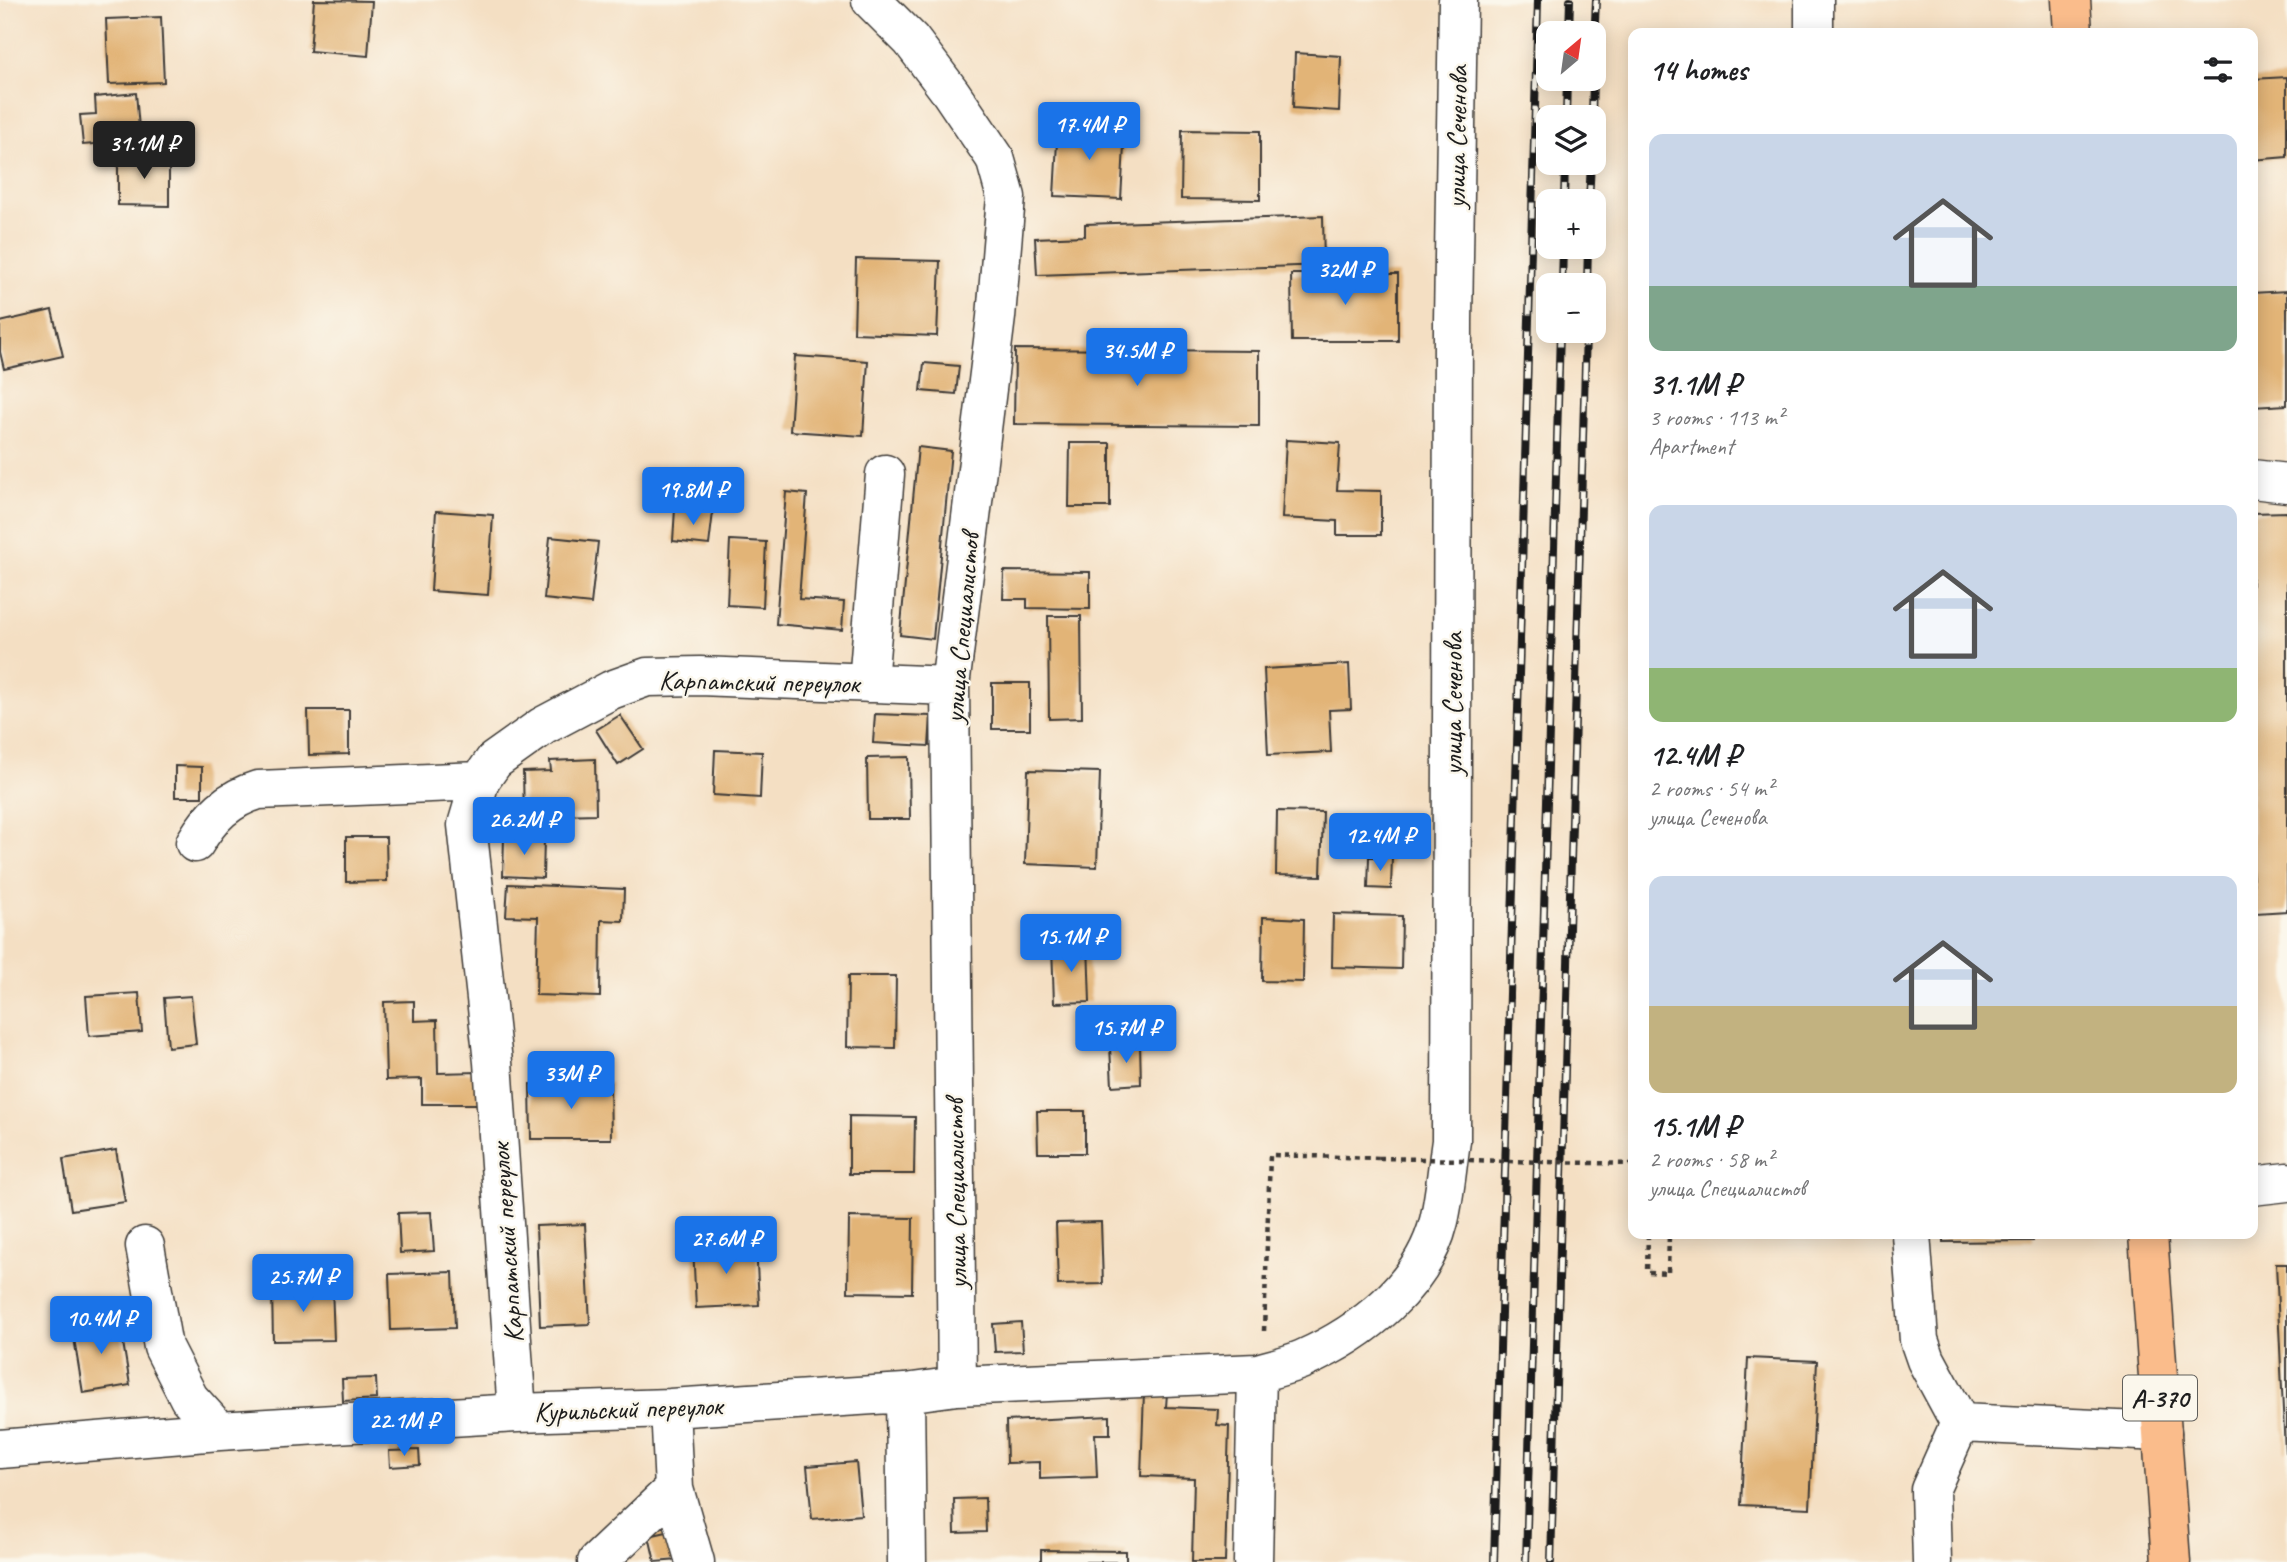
<!DOCTYPE html>
<meta charset="utf-8">
<style>
body{margin:0;font-family:Caveat,sans-serif;background:#f2f2f2;color:#202124;height:100vh;display:flex;flex-direction:column;font-size:26px;white-space:nowrap}
*{box-sizing:border-box;margin:0}
p{font-size:23px;color:#757577}
.icon{flex:none;width:38px;height:38px;fill:none;stroke:currentColor;stroke-width:2;stroke-linecap:round;stroke-linejoin:round}
.map{position:relative;flex:1;overflow:hidden}
.panel{position:absolute;left:1628px;top:28px;width:630px;height:1211px;display:flex;flex-direction:column;background:#fff;border-radius:14px;box-shadow:0 4px 18px #0003}
.panel>*{flex:none}
.needle{width:46px;rotate:29deg}
.fabs{position:absolute;left:1536px;top:21px;display:grid;gap:14px}
.fabs a{display:grid;place-items:center;width:70px;height:70px;border-radius:14px;background:#fff;box-shadow:0 4px 18px #0003;font-size:35px}
.price{position:absolute;translate:-50% -60px;padding:0 16px;border-radius:7px;background:#1a73e8;color:#fff;font-size:23px;line-height:46px;filter:drop-shadow(0 2px 4px #0008)}
.price::after{content:'';position:absolute;left:50%;top:42px;width:21px;height:16px;margin-left:-10px;background:inherit;clip-path:polygon(0 0,100% 0,50% 100%)}
.price.current{background:#222;color:#fff}
ul{padding:0;list-style:none}
li{display:grid;align-content:center;gap:14px;height:371px;padding:0 21px}
li span{display:grid;place-items:center;height:217px;border-radius:14px;color:#555}
li>.icon{margin-inline-start:auto}
span .icon{width:126px;height:126px;fill:#fffc;stroke-width:1}
li b{font-size:30px}
h2{display:flex;justify-content:space-between;align-items:center;height:84px;padding:0 21px;font-size:30px}
.map>svg:first-child{display:block}
</style>
<div class="map">
<svg width="2287" height="1562" viewBox="0 0 2287 1562">
<rect width="100%" height="100%" fill="#fbf7ec"/>
<filter id="ink" filterUnits="userSpaceOnUse"><feTurbulence type="fractalNoise" baseFrequency=".0143" numOctaves="2"/><feDisplacementMap in="SourceGraphic" scale="14" xChannelSelector="R" yChannelSelector="G"/><feConvolveMatrix kernelMatrix="1 2 1 2 8 2 1 2 1" color-interpolation-filters="sRGB"/></filter>
<filter id="wash" filterUnits="userSpaceOnUse"><feTurbulence type="fractalNoise" baseFrequency=".00686" numOctaves="4" result="noise"/><feDisplacementMap in="SourceGraphic" scale="28" xChannelSelector="R" yChannelSelector="G"/><feGaussianBlur stdDeviation="1.57" result="paint"/><feColorMatrix in="noise" values="0 0 0 0 0 0 0 0 0 0 0 0 0 0 0 0 0 1.4 0 .05"/><feComposite in="paint" operator="in"/></filter>
<g filter="url(#wash)">
<rect width="100%" height="100%" fill="#f4dfc3"/>
<g id="blocks">
<!-- building -->
<path fill="#e2b477" d="M 314,0 L 372,1 L 368,56 L 310,51 Z
M 161,17 L 164,82 L 109,84 L 106,19 Z
M 1295,53 L 1341,56 L 1339,111 L 1293,108 Z
M 2287,77 L 2287,157 L 2252,160 L 2252,79 Z
M 136,93 L 140,140 L 83,145 L 80,115 L 96,114 L 95,97 Z
M 1058,124 L 1125,128 L 1121,199 L 1054,196 Z
M 1182,130 L 1260,131 L 1260,200 L 1181,199 Z
M 118,157 L 169,157 L 169,206 L 118,205 Z
M 1323,216 L 1324,265 L 1037,275 L 1035,238 L 1085,236 L 1085,224 Z
M 856,259 L 940,261 L 937,336 L 854,333 Z
M 1291,274 L 1398,274 L 1398,341 L 1292,341 Z
M 2287,291 L 2287,405 L 2252,407 L 2252,293 Z
M 52,310 L 63,356 L 4,369 L 0,352 L 0,322 Z
M 1015,349 L 1259,351 L 1259,426 L 1014,424 Z
M 795,356 L 868,361 L 863,436 L 790,431 Z
M 924,363 L 959,366 L 956,394 L 921,391 Z
M 1286,440 L 1340,443 L 1337,490 L 1381,491 L 1381,535 L 1337,535 L 1337,521 L 1282,518 Z
M 1070,443 L 1110,443 L 1110,507 L 1069,507 Z
M 918,447 L 951,451 L 933,639 L 900,635 Z
M 786,492 L 807,494 L 799,599 L 844,602 L 842,630 L 776,624 Z
M 675,509 L 713,512 L 709,545 L 673,541 Z
M 436,511 L 493,515 L 488,595 L 431,591 Z
M 2287,512 L 2287,911 L 2256,913 L 2252,869 L 2252,513 Z
M 550,537 L 598,542 L 591,604 L 544,599 Z
M 730,540 L 766,542 L 763,607 L 727,605 Z
M 1004,571 L 1090,572 L 1090,609 L 1027,608 L 1027,599 L 1003,599 Z
M 1048,616 L 1081,616 L 1082,718 L 1049,719 Z
M 1349,664 L 1351,709 L 1329,710 L 1331,752 L 1268,755 L 1264,669 Z
M 992,683 L 1030,683 L 1030,729 L 992,729 Z
M 308,710 L 349,710 L 349,754 L 309,755 Z
M 875,714 L 931,716 L 929,746 L 873,743 Z
M 620,715 L 643,749 L 618,765 L 596,730 Z
M 715,750 L 762,752 L 760,798 L 713,795 Z
M 909,757 L 910,819 L 868,819 L 867,758 Z
M 595,759 L 596,814 L 524,816 L 523,772 L 551,771 L 550,761 Z
M 175,766 L 202,767 L 202,797 L 175,797 Z
M 1028,770 L 1100,772 L 1097,867 L 1025,864 Z
M 1277,811 L 1323,812 L 1321,876 L 1276,875 Z
M 504,836 L 544,838 L 543,878 L 503,876 Z
M 346,837 L 386,837 L 387,881 L 346,882 Z
M 1369,857 L 1392,857 L 1391,889 L 1368,888 Z
M 508,884 L 624,889 L 623,921 L 601,920 L 600,997 L 536,995 L 538,917 L 506,916 Z
M 1333,914 L 1402,916 L 1401,969 L 1332,967 Z
M 1263,917 L 1304,919 L 1303,982 L 1262,981 Z
M 1088,944 L 1090,1002 L 1054,1003 L 1052,945 Z
M 848,976 L 896,976 L 895,1048 L 847,1047 Z
M 139,993 L 142,1032 L 89,1036 L 86,996 Z
M 191,996 L 196,1044 L 168,1047 L 164,998 Z
M 414,1001 L 414,1021 L 437,1020 L 438,1073 L 479,1072 L 480,1104 L 422,1104 L 422,1079 L 386,1080 L 384,1002 Z
M 1140,1044 L 1141,1084 L 1112,1086 L 1110,1046 Z
M 610,1083 L 611,1139 L 531,1139 L 530,1084 Z
M 1037,1111 L 1085,1111 L 1085,1153 L 1038,1153 Z
M 849,1116 L 915,1117 L 914,1174 L 849,1174 Z
M 116,1150 L 125,1202 L 71,1210 L 63,1159 Z
M 431,1212 L 434,1251 L 400,1253 L 398,1213 Z
M 849,1217 L 913,1218 L 912,1293 L 848,1292 Z
M 1101,1222 L 1103,1284 L 1058,1285 L 1056,1223 Z
M 585,1224 L 590,1324 L 540,1326 L 536,1226 Z
M 1943,1234 L 2033,1234 L 2033,1241 L 1943,1242 Z
M 756,1243 L 759,1305 L 696,1308 L 693,1246 Z
M 2276,1264 L 2287,1264 L 2287,1452 L 2285,1452 Z
M 453,1272 L 455,1328 L 391,1330 L 389,1274 Z
M 332,1286 L 334,1340 L 273,1341 L 272,1288 Z
M 119,1318 L 130,1385 L 83,1393 L 72,1326 Z
M 1021,1322 L 1023,1351 L 995,1352 L 993,1324 Z
M 1748,1358 L 1817,1361 L 1810,1508 L 1741,1505 Z
M 376,1378 L 377,1399 L 343,1401 L 342,1379 Z
M 1144,1392 L 1167,1393 L 1166,1407 L 1218,1409 L 1217,1425 L 1229,1426 L 1225,1562 L 1192,1562 L 1194,1478 L 1141,1476 Z
M 1110,1416 L 1110,1434 L 1095,1434 L 1097,1477 L 1040,1479 L 1040,1462 L 1007,1463 L 1006,1421 Z
M 419,1450 L 420,1465 L 390,1467 L 389,1451 Z
M 856,1462 L 861,1515 L 812,1519 L 807,1466 Z
M 985,1498 L 986,1532 L 955,1533 L 954,1499 Z
M 671,1531 L 678,1560 L 655,1562 L 649,1536 Z
M 1041,1550 L 1126,1551 L 1126,1562 L 1041,1562 Z"/>
</g>
</g>
<g filter="url(#ink)">
<use href="#blocks" fill-opacity="0" stroke="#3c3935" stroke-width="2"/>
<g fill="none" stroke-linecap="round" stroke-linejoin="round">
<!-- minor casing -->
<g stroke="#3c3935" stroke-width="41">
<path id="minor" d="M 871,0 L 911,40 L 951,93 L 995,158 L 1006,197 L 996,317 L 950,686 L 957,1386
M 1814,33 L 1814,0
M 2252,479 L 2287,483
M 868,683 L 885,474
M 195,843 C 211,816 228,799 258,790 L 480,781
M 2252,1186 L 2287,1182
M 1911,1234 L 1919,1340 L 1926,1360 L 1960,1423 L 2162,1432
M 145,1246 L 163,1347 L 189,1398 L 219,1431
M 905,1393 L 907,1562
M 670,1408 L 674,1489 L 695,1562
M 517,1413 L 493,1062 L 467,825 L 480,781 L 494,761 L 543,726 L 611,690 L 647,677 L 700,676 L 950,686
M 0,1449 L 219,1431 L 517,1413 L 670,1408 L 905,1393 L 957,1386 L 1257,1373
M 597,1562 L 674,1489
M 1253,1562 L 1257,1373 C 1272,1369 1289,1365 1303,1359 C 1362,1333 1423,1286 1439,1221 C 1445,1195 1447,1167 1451,1141 L 1453,322 L 1458,0
M 1932,1562 L 1930,1490 L 1960,1423"/>
</g>
<!-- highway casing -->
<g stroke="#3c3935" stroke-width="41">
<path id="highway" d="M 2071,0 L 2073,33
M 2148,1234 L 2171,1562"/>
</g>
<!-- path -->
<path stroke="#3c3935" stroke-width="4.5" stroke-dasharray="5 5" stroke-linecap="butt" d="M 1648,1234 L 1647,1272 L 1668,1273 L 1669,1234
M 1264,1331 L 1270,1155 L 1379,1158"/>
<!-- minor -->
<use href="#minor" stroke="#fff" stroke-width="38"/>
<!-- highway -->
<use href="#highway" stroke="#fabc8b" stroke-width="38"/>
<!-- rail casing -->
<g stroke="#1c1c1c" stroke-width="8">
<path id="rail" d="M 1569,33 L 1570,0
M 1594,44 L 1596,0
M 1566,117 L 1567,79
M 1592,117 L 1593,79
M 1564,201 L 1565,163
M 1589,201 L 1591,163
M 1562,285 L 1563,247
M 1587,285 L 1588,247
M 1494,1562 L 1538,0
M 1526,1562 L 1560,331
M 1551,1562 L 1586,331"/>
</g>
<!-- rail -->
<use href="#rail" stroke="#fbf7ec" stroke-width="5" stroke-dasharray="16" stroke-linecap="butt"/>
<!-- path-bridge -->
<path stroke="#3c3935" stroke-width="4.5" stroke-dasharray="5 5" stroke-linecap="butt" d="M 1379,1158 L 1633,1164"/>
</g>
</g>
<g text-anchor="middle" stroke-width="5" stroke-linejoin="round" paint-order="stroke">
<!-- shield labels -->
<rect fill="#fbf7ec" stroke="#5f5e5a" stroke-width="2" x="2123" y="1375.5" width="74" height="45" rx="5"/>
<g font-size="26" font-weight="bold" fill="#1c1c1c">
<text x="2160" y="1407">А-370</text>
</g>
<!-- street labels -->
<g font-size="28" fill="#1c1c1c" stroke="#fbf7ec">
<text transform="translate(1456 137) rotate(-89)" y="10">улица Сеченова</text>
<text transform="translate(961 628) rotate(-85)" y="10">улица Специалистов</text>
<text transform="translate(759 681) rotate(1)" y="10">Карпатский переулок</text>
<text transform="translate(1452 704) rotate(-90)" y="10">улица Сеченова</text>
<text transform="translate(955 1194) rotate(-91)" y="10">улица Специалистов</text>
<text transform="translate(506 1243) rotate(-94)" y="10">Карпатский переулок</text>
<text transform="translate(628 1408) rotate(-2)" y="10">Курильский переулок</text>
</g>
</g>
</svg>
<div class="fabs">
<a><svg class="needle" viewBox="-14 -14 28 28"><path d="M0-13l5 13h-10z" fill="#e53935"/><path d="M0 13l5-13h-10z" fill="#757577"/></svg></a>
<a><svg class="icon" aria-label="layers" viewBox="0 0 24 24"><path d="M12 4l9 5-9 5-9-5zM3 14l9 5 9-5"/></svg></a>
<a>+</a>
<a>−</a>
</div>
<b class="price" style="left:1089px;top:162px">17.4M ₽</b>
<b class="price current" style="left:144px;top:181px">31.1M ₽</b>
<b class="price" style="left:1345px;top:307px">32M ₽</b>
<b class="price" style="left:1137px;top:388px">34.5M ₽</b>
<b class="price" style="left:693px;top:527px">19.8M ₽</b>
<b class="price" style="left:524px;top:857px">26.2M ₽</b>
<b class="price" style="left:1380px;top:873px">12.4M ₽</b>
<b class="price" style="left:1071px;top:974px">15.1M ₽</b>
<b class="price" style="left:1126px;top:1065px">15.7M ₽</b>
<b class="price" style="left:571px;top:1111px">33M ₽</b>
<b class="price" style="left:726px;top:1276px">27.6M ₽</b>
<b class="price" style="left:303px;top:1314px">25.7M ₽</b>
<b class="price" style="left:101px;top:1356px">10.4M ₽</b>
<b class="price" style="left:404px;top:1458px">22.1M ₽</b>
<section class="panel">
<h2>14 homes<svg class="icon" aria-label="filters" viewBox="0 0 24 24"><path d="M4 7h16M4 17h16"/><circle cx="9" cy="7" r="2"/><circle cx="15" cy="17" r="2"/></svg></h2>
<ul>
<li><span style="background:linear-gradient(#c9d6e8 70%,#7fa58c 0)"><svg class="icon" aria-label="home" viewBox="0 0 24 24"><path d="M3 11l9-7 9 7M6 9v11h12V9"/></svg></span><div><b>31.1M ₽</b><p>3 rooms · 113 m²</p><p>Apartment</p></div></li>
<li><span style="background:linear-gradient(#c9d6e8 75%,#8fb573 0)"><svg class="icon" aria-label="home" viewBox="0 0 24 24"><path d="M3 11l9-7 9 7M6 9v11h12V9"/></svg></span><div><b>12.4M ₽</b><p>2 rooms · 54 m²</p><p>улица Сеченова</p></div></li>
<li><span style="background:linear-gradient(#c9d6e8 60%,#c2b280 0)"><svg class="icon" aria-label="home" viewBox="0 0 24 24"><path d="M3 11l9-7 9 7M6 9v11h12V9"/></svg></span><div><b>15.1M ₽</b><p>2 rooms · 58 m²</p><p>улица Специалистов</p></div></li>
</ul>
</section>
</div>
